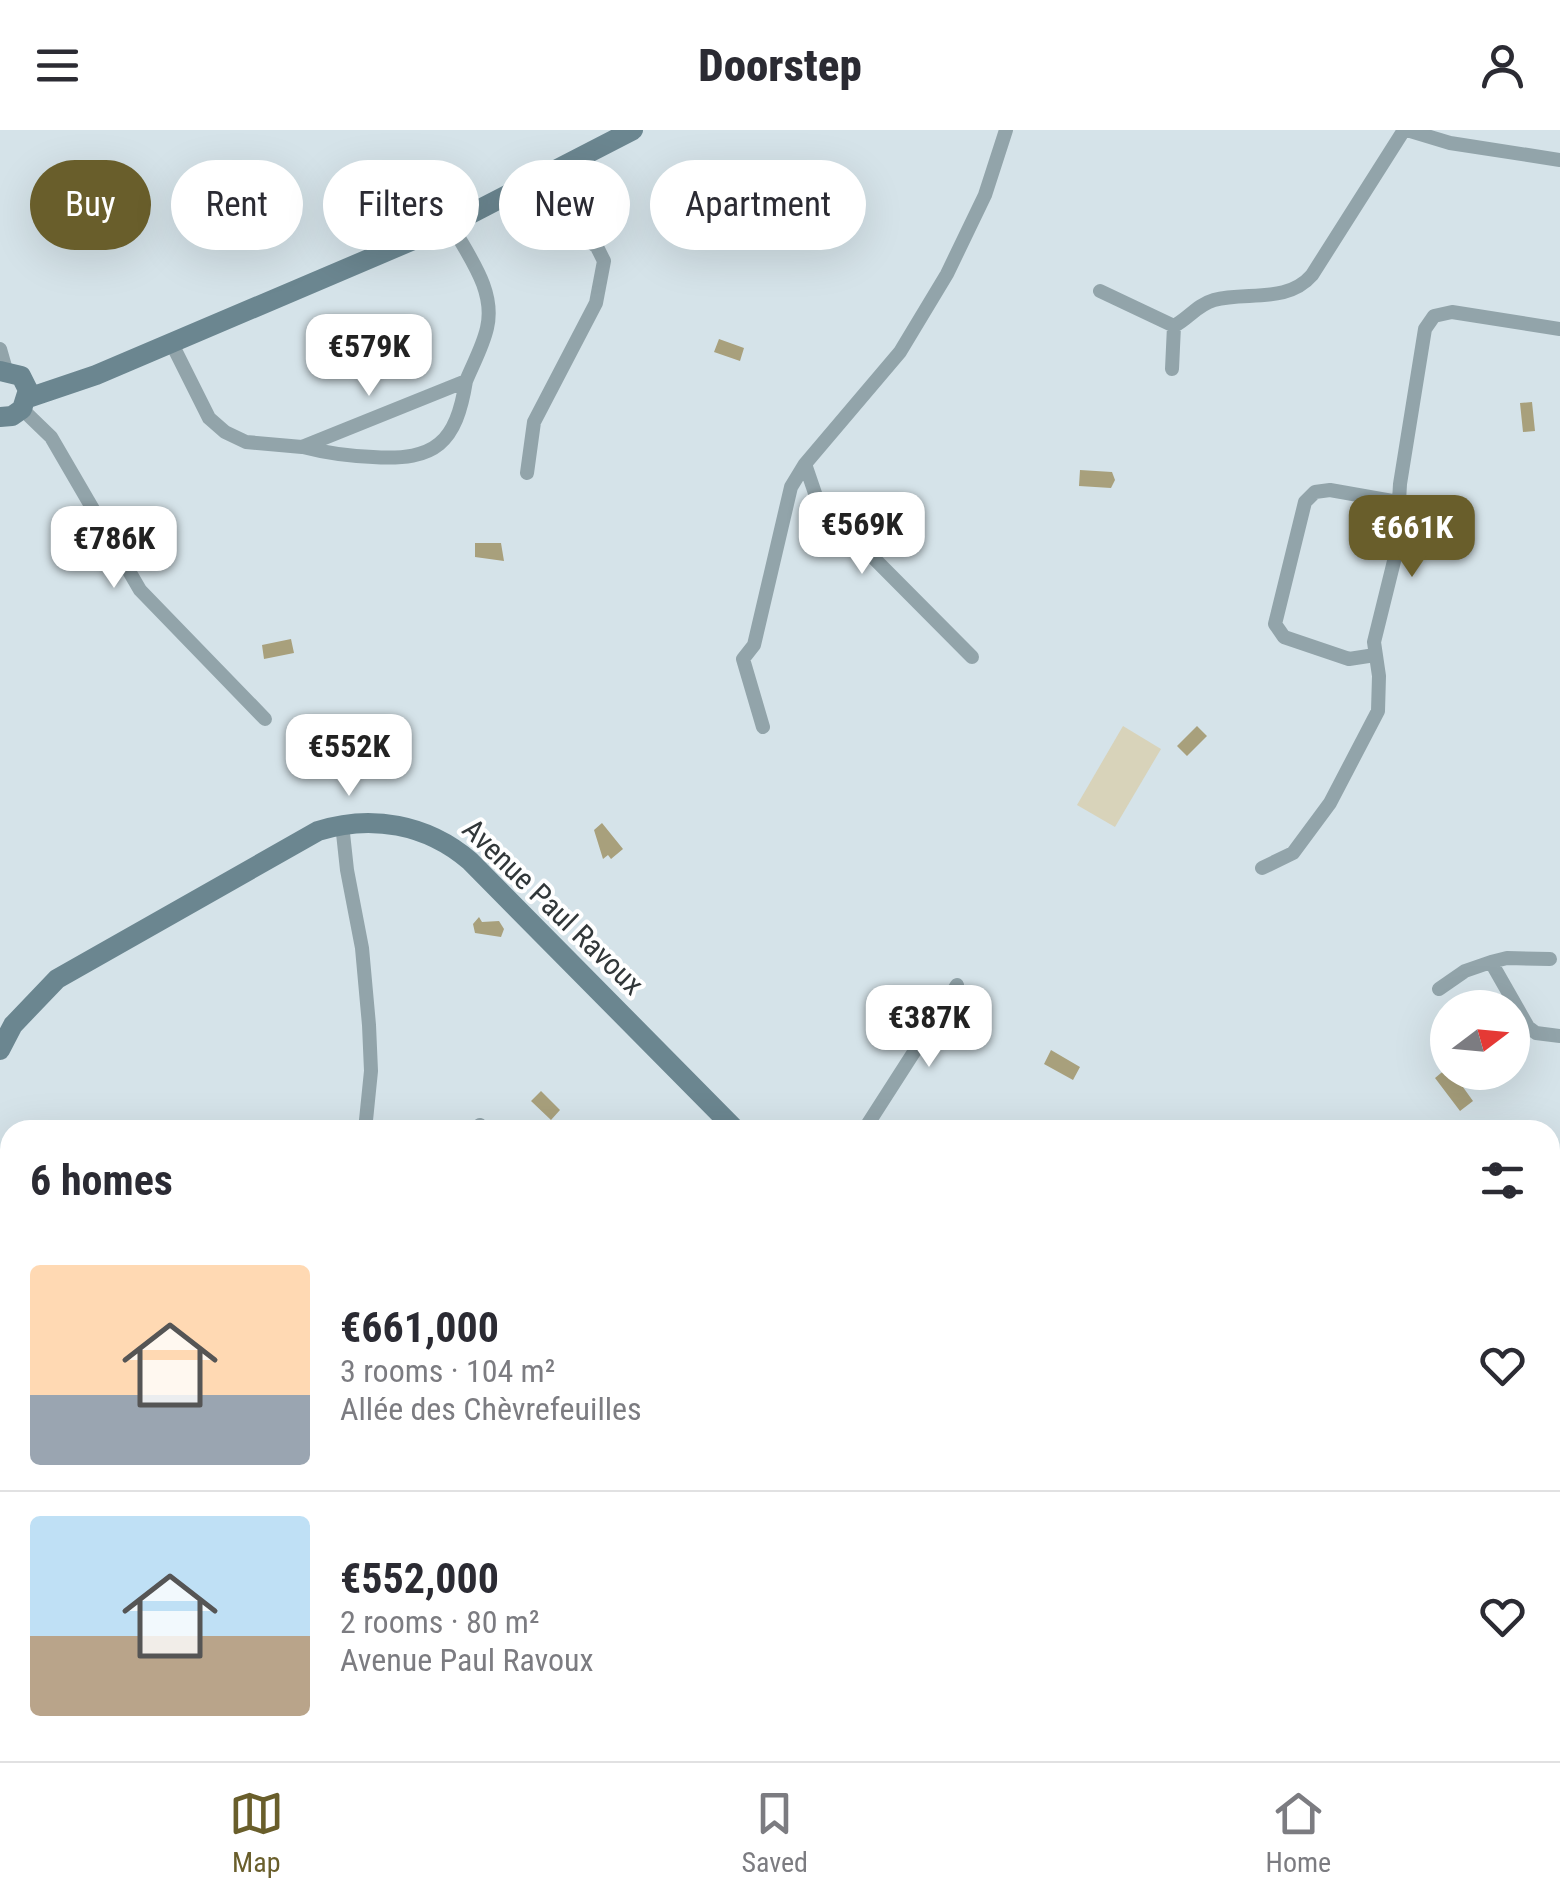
<!DOCTYPE html>
<meta charset="utf-8">
<style>
body{margin:0;font-family:"Roboto Condensed",sans-serif;background:#f7f7f7;color:#2b2b33;height:100vh;display:flex;flex-direction:column;font-size:38px;white-space:nowrap}
*{box-sizing:border-box;margin:0}
p{font-size:32px;color:#7c7c81}
.icon{flex:none;width:55px;height:55px;fill:none;stroke:currentColor;stroke-width:2;stroke-linecap:round;stroke-linejoin:round}
.map{position:relative;flex:1;overflow:hidden}
.side{position:absolute;left:0px;top:990px;width:1560px;height:642px;display:flex;flex-direction:column;background:#fff;border-radius:30px 30px 0 0;box-shadow:0 10px 40px #0002}
.side>*{flex:none}
.top-card{position:absolute;left:30px;top:30px;width:1000px;height:90px;display:flex;gap:20px}
.needle{width:65px;rotate:74deg}
.tools{position:absolute;left:1430px;top:860px;display:grid;gap:20px}
.tools a{display:grid;place-items:center;width:100px;height:100px;border-radius:50%;background:#fff;box-shadow:0 10px 40px #0002;font-size:50px}
.price{position:absolute;translate:-50% -85px;padding:0 22px;border-radius:20px;background:#fff;color:#222;font-size:32px;line-height:65px;filter:drop-shadow(0 2px 5px #0008)}
.price::after{content:'';position:absolute;left:50%;top:60px;width:30px;height:22px;margin-left:-15px;background:inherit;clip-path:polygon(0 0,100% 0,50% 100%)}
.price.selected{background:#695e2b;color:#fff}
ul{padding:0;list-style:none}
li{display:flex;align-items:center;gap:30px;height:250px;padding:0 30px}
li+li{border-top:2px solid #e1e1e2}
li span{display:grid;place-items:center;flex:none;width:280px;height:200px;border-radius:10px;color:#555}
li>.icon{margin-inline-start:auto}
span .icon{width:120px;height:120px;fill:#fffc;stroke-width:1}
li b{font-size:42px}
h2{display:flex;justify-content:space-between;align-items:center;height:120px;padding:0 30px;font-size:42px}
.chip{padding:0 35px;border-radius:45px;background:#fff;box-shadow:0 10px 40px #0002;font-size:35px;line-height:90px}
.chip.selected{background:#695e2b;color:#fff}
header{display:flex;justify-content:space-between;align-items:center;height:130px;padding:0 30px;background:#fff;font-size:45px;font-weight:800}
.menu{display:flex;justify-content:space-around;align-items:center;height:140px;border-top:2px solid #e1e1e2;background:#fff;font-size:28px;color:#7c7c81}
.menu a{display:grid;justify-items:center;gap:5px}
.menu .selected{color:#695e2b}
.map>svg:first-child{display:block}
</style>
<header><svg class="icon" aria-label="menu" viewBox="0 0 24 24"><path d="M4 6h16M4 12h16M4 18h16"/></svg>Doorstep<svg class="icon" aria-label="person" viewBox="0 0 24 24"><circle cx="12" cy="8" r="4"/><path d="M4 21q1-7 8-7t8 7"/></svg></header>
<div class="map">
<svg width="1560" height="1631" viewBox="0 0 1560 1631">
<rect width="100%" height="100%" fill="#d5e3e9"/>
<!-- green -->
<path fill="#d8d3ba" d="M 1123,596 L 1161,619 L 1115,697 L 1077,675 Z"/>
<!-- water -->
<path fill="#a8a07c" d="M 719,209 L 744,218 L 740,231 L 714,222 Z
M 1532,272 L 1535,301 L 1523,302 L 1520,273 Z
M 1080,340 L 1112,342 L 1115,350 L 1111,358 L 1079,356 Z
M 475,413 L 501,413 L 504,431 L 475,427 Z
M 291,509 L 294,523 L 264,529 L 262,515 Z
M 1197,596 L 1207,606 L 1187,626 L 1177,616 Z
M 602,693 L 623,719 L 611,729 L 608,725 L 603,729 L 594,700 Z
M 479,787 L 482,792 L 499,791 L 504,799 L 501,807 L 475,803 L 473,794 Z
M 1051,920 L 1080,937 L 1073,950 L 1044,934 Z
M 1447,938 L 1448,942 L 1458,943 L 1455,946 L 1473,971 L 1460,981 L 1435,948 Z
M 541,961 L 560,980 L 551,990 L 531,971 Z"/>
<g fill="none" stroke-linecap="round" stroke-linejoin="round">
<!-- street -->
<path stroke="#92a4aa" stroke-width="14" d="M 1407,0 L 1450,13 L 1560,30
M 520,57 L 597,117 L 604,131 L 596,173 L 534,292 L 527,343
M 1100,161 L 1174,196 C 1189,188 1197,175 1214,170 C 1246,161 1287,174 1312,145 L 1404,0
M 171,212 L 209,288 L 225,302 L 246,312 L 302,317 L 466,251 C 473,234 483,216 487,198 C 496,160 468,126 451,94
M 0,219 L 6,240
M 1172,239 L 1174,196
M 22,279 L 51,307 L 140,460 L 265,589
M 303,317 C 326,323 348,326 373,327 C 436,331 456,313 466,251
M 805,334 L 818,372 L 972,527
M 1375,525 L 1349,529 L 1284,507 L 1275,494 L 1305,372 L 1315,362 L 1330,360 L 1398,372
M 763,597 L 743,529 L 754,515 L 791,357 L 805,334 L 900,222 L 947,144 L 985,65 L 1006,0
M 342,694 L 347,740 L 362,818 L 369,895 L 371,941 L 365,1000
M 1262,738 L 1293,723 L 1330,673 L 1378,581 L 1379,546 L 1374,512 L 1396,423 L 1400,354 L 1425,199 L 1434,186 L 1452,182 L 1560,199
M 1550,829 L 1507,828 L 1491,832 L 1528,897 L 1536,903 L 1560,906
M 1439,859 L 1465,841 L 1491,832
M 473,1000 L 480,995
M 864,1000 L 957,855
M 0,1502 L 10,1504
M 0,1536 L 10,1531
M 448,1622 L 461,1631
M 751,1622 L 753,1631
M 71,1631 L 82,1622
M 494,1631 L 494,1622
M 600,1631 L 622,1622
M 1479,1631 L 1480,1622"/>
<!-- secondary -->
<path stroke="#6b8690" stroke-width="20" d="M 0,241 L 21,246 L 28,260 L 22,279 L 12,286 L 0,287
M 28,268 L 96,245 L 451,94 L 633,0
M 0,920 L 13,895 L 57,849 L 318,701 C 371,684 427,694 470,731 L 736,1000
M 1175,1622 L 1178,1631"/>
</g>
<g text-anchor="middle" stroke-width="8" stroke-linejoin="round" paint-order="stroke">
<!-- street labels -->
<g font-size="30" fill="#313739" stroke="#fff">
<text transform="translate(553 777) rotate(44)" y="10">Avenue Paul Ravoux</text>
</g>
</g>
</svg>
<div class="tools">
<a><svg class="needle" viewBox="-14 -14 28 28"><path d="M0-13l5 13h-10z" fill="#e53935"/><path d="M0 13l5-13h-10z" fill="#7c7c81"/></svg></a>
</div>
<b class="price" style="left:369px;top:269px">€579K</b>
<b class="price" style="left:862px;top:447px">€569K</b>
<b class="price selected" style="left:1412px;top:450px">€661K</b>
<b class="price" style="left:114px;top:461px">€786K</b>
<b class="price" style="left:349px;top:669px">€552K</b>
<b class="price" style="left:929px;top:940px">€387K</b>
<div class="top-card">
<a class="chip selected">Buy</a>
<a class="chip">Rent</a>
<a class="chip">Filters</a>
<a class="chip">New</a>
<a class="chip">Apartment</a>
</div>
<section class="side">
<h2>6 homes<svg class="icon" aria-label="filters" viewBox="0 0 24 24"><path d="M4 7h16M4 17h16"/><circle cx="9" cy="7" r="2"/><circle cx="15" cy="17" r="2"/></svg></h2>
<ul>
<li><span style="background:linear-gradient(#ffd9b3 65%,#9aa5b1 0)"><svg class="icon" aria-label="home" viewBox="0 0 24 24"><path d="M3 11l9-7 9 7M6 9v11h12V9"/></svg></span><div><b>€661,000</b><p>3 rooms · 104 m²</p><p>Allée des Chèvrefeuilles</p></div><svg class="icon" aria-label="heart" viewBox="0 0 24 24"><path d="M12 20l-8-8c-3-5 5-10 8-4 3-6 11-1 8 4z"/></svg></li>
<li><span style="background:linear-gradient(#bfe0f5 60%,#b9a48a 0)"><svg class="icon" aria-label="home" viewBox="0 0 24 24"><path d="M3 11l9-7 9 7M6 9v11h12V9"/></svg></span><div><b>€552,000</b><p>2 rooms · 80 m²</p><p>Avenue Paul Ravoux</p></div><svg class="icon" aria-label="heart" viewBox="0 0 24 24"><path d="M12 20l-8-8c-3-5 5-10 8-4 3-6 11-1 8 4z"/></svg></li>
</ul>
</section>
</div>
<nav class="menu">
<a class="selected"><svg class="icon" aria-label="map" viewBox="0 0 24 24"><path d="M3 6l6-2 6 2 6-2v14l-6 2-6-2-6 2zM9 4v14M15 6v14"/></svg>Map</a>
<a><svg class="icon" aria-label="saved" viewBox="0 0 24 24"><path d="M7 4h10v16l-5-4-5 4z"/></svg>Saved</a>
<a><svg class="icon" aria-label="home" viewBox="0 0 24 24"><path d="M3 11l9-7 9 7M6 9v11h12V9"/></svg>Home</a>
</nav>
